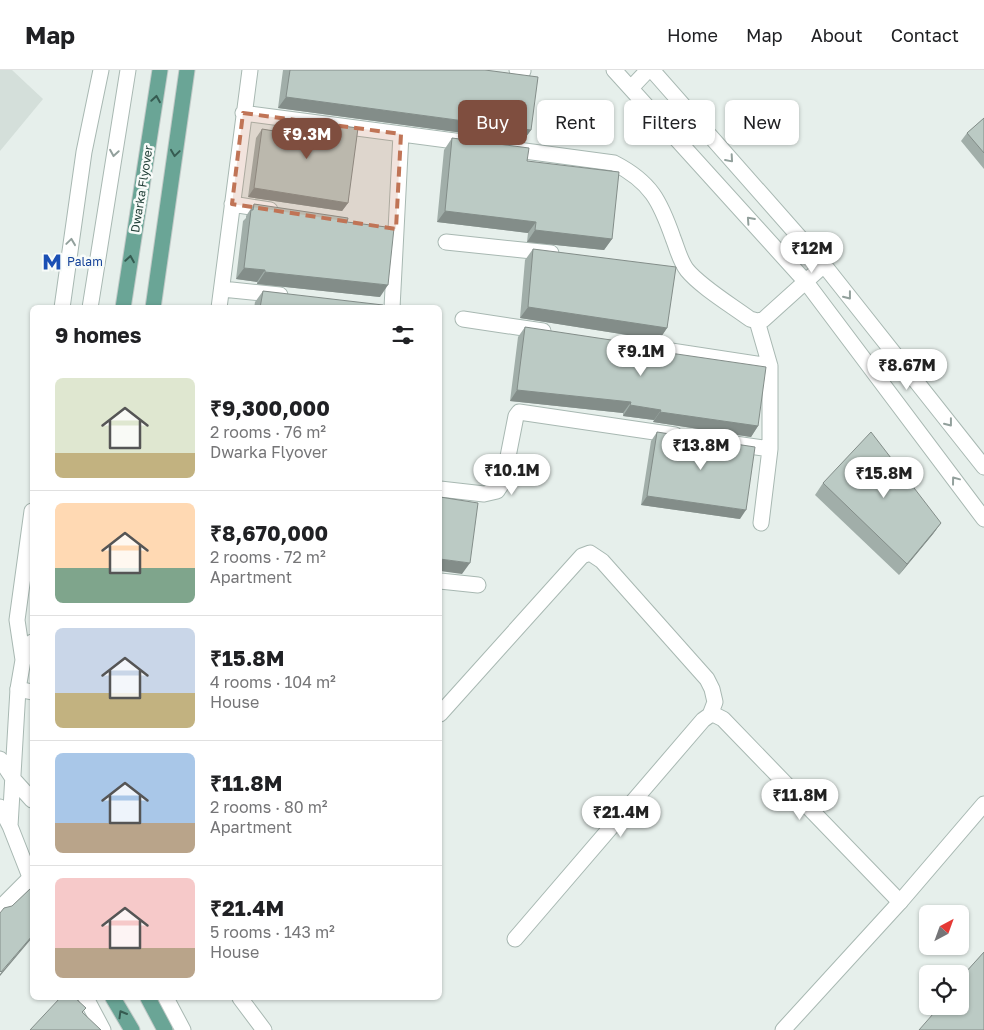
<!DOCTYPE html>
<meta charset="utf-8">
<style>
body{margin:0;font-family:"Golos Text",sans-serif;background:#f2f2f2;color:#202124;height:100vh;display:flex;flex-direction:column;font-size:19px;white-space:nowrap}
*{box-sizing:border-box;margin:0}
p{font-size:16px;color:#757577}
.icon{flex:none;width:28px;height:28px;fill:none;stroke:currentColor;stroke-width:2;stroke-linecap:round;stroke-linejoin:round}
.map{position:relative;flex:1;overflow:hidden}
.panel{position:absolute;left:30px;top:235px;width:412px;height:695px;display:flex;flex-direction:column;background:#fff;border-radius:8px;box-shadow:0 1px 4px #0004}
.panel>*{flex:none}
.guide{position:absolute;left:458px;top:30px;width:451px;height:45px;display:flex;gap:10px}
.needle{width:32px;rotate:41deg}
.tools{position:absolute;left:919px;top:835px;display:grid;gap:10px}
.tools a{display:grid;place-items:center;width:50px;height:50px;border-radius:8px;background:#fff;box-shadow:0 1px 4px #0004;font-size:25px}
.price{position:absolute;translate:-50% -42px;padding:0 11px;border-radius:18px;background:#fff;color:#222;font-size:16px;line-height:32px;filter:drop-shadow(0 1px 2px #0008)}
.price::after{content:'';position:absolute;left:50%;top:30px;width:15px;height:11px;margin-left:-8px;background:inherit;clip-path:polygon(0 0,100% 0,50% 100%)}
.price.on{background:#7f4e3f;color:#fff}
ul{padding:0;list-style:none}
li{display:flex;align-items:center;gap:15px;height:125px;padding:0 25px}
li+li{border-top:1px solid #e0e0e0}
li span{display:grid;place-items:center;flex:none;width:140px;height:100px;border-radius:8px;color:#555}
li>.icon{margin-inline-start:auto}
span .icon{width:60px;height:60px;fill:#fffc;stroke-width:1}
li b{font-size:21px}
h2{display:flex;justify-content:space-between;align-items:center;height:60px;padding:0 25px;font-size:21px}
.tag{padding:0 18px;border-radius:8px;background:#fff;box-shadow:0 1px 4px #0004;font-size:18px;line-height:45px}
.tag.on{background:#7f4e3f;color:#fff}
header{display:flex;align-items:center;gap:30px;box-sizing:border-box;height:70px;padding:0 25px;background:#fff;border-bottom:1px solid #e0e0e0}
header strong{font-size:24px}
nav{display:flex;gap:28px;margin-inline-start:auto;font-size:18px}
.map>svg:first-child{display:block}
</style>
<header>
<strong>Map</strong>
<nav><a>Home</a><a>Map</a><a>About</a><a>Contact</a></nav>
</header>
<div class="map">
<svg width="984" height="960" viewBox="0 0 984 960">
<rect width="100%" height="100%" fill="#e6efeb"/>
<!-- built -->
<path fill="#d4dfda" d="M 0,0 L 12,0 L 43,29 L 0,81 Z"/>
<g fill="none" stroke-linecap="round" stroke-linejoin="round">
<!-- minor casing -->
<g stroke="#a8b8b2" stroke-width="17">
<path id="minor" d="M 517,0 L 523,1
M 243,43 L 470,73
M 510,79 L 614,93 C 651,112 660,131 673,168 C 677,178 680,191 687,200 C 701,217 731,235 750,249 L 757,251 L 763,250 L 824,195
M 232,134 L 270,140
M 446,172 L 551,183
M 222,219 L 280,225
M 219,238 L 250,0
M 392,238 L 401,64
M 463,249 L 543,261
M 757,251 L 770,296 L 770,379 L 761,453
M 645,277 L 770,296
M 735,374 L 770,379
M 440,419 L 484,424 L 497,421 L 503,412 L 516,346 L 519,342 L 675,365
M 440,511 L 478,515
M 18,619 L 32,622
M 440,644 L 582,486 L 590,483 L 602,491 L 707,609 L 712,619 L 715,632 L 710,645 L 703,650 L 515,869
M 710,645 L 715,645 L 723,649 L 900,832
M 0,838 L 31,807
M 240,928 L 264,960"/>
</g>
<!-- tertiary casing -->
<g stroke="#a8b8b2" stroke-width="17">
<path id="tertiary" d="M 614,0 L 806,212 L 984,449
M 652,0 L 824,195 L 984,397
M 631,18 L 648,0
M 62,238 L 84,82 L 101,0
M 90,238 L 128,0
M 23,590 L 32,572
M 0,689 L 14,710 L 32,730
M 0,737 L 10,756 L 32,812
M 10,756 L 18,619 L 23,590 L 17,550 L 32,441
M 86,928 L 103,960
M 166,928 L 183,960
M 783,960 L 900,832 L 984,734"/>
</g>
<!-- primary casing -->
<g stroke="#c2cac8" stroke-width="17">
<path id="primary" d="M 123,238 L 160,0
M 153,238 L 187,0
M 113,928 L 132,960
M 148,928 L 165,960"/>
</g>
<!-- minor -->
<use href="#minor" stroke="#fff" stroke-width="15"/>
<!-- tertiary -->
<use href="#tertiary" stroke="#fff" stroke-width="15"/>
<!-- primary -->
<use href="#primary" stroke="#6aa596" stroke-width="15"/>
</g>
<!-- wall -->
<path fill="#a1aea9" d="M 283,0 L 485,0 L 531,60 L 523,71 L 278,38 Z
M 282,48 L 348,133 L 342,141 L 248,127 L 256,68 L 262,59 L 275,61 L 276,57 Z
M 984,48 L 984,99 L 961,71 L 967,63 Z
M 452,68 L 527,91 L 612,169 L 604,180 L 527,172 L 528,163 L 437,152 L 444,80 Z
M 254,134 L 347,152 L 380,227 L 257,214 L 257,212 L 236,209 L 243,151 L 246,148 L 246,146 Z
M 533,179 L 667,258 L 659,270 L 520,248 L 525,190 Z
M 263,221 L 383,238 L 254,238 L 255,232 Z
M 525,257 L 663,282 L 758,356 L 751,367 L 653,352 L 654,350 L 623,346 L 623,343 L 510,331 L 518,267 Z
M 657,362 L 740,449 L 641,435 L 651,371 Z
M 823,413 L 941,453 L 933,464 L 899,505 L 815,425 Z
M 984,882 L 984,960 L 962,911 L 961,910 L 965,903 Z"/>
<!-- shaded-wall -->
<path fill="#838d89" d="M 286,27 L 531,60 L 523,71 L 278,38 Z
M 254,118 L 348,133 L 342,141 L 248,127 Z
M 445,141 L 536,152 L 528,163 L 437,152 Z
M 535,160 L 612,169 L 604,180 L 527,172 Z
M 244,198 L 265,200 L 257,212 L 236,209 Z
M 265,202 L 388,215 L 380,227 L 257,214 Z
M 528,237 L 667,258 L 659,270 L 520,248 Z
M 517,320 L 631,332 L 623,343 L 510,331 Z
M 630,335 L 661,340 L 654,350 L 623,346 Z
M 660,342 L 758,356 L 751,367 L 653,352 Z
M 647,426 L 746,440 L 740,449 L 641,435 Z
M 941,453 L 933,464 L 899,505 L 907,494 Z
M 440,489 L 470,493 L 462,504 L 440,501 Z
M 32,866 L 32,868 L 0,906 L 0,904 Z"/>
<!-- building -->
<path fill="#bbcac4" stroke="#838d89" d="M 290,0 L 485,0 L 538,7 L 531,60 L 286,27 Z
M 282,48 L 358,58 L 348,133 L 254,118 L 262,59 L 280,62 Z
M 984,48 L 984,83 L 967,63 Z
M 452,68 L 529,78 L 527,91 L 619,102 L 612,169 L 535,160 L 536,152 L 445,141 Z
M 254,134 L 348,148 L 347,152 L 394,158 L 388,215 L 265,202 L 265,200 L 244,198 L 251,140 L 253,140 Z
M 533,179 L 676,197 L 667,258 L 528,237 Z
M 263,221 L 383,235 L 383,238 L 260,238 Z
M 525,257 L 664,278 L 663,282 L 766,297 L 758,356 L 660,342 L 661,340 L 630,335 L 631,332 L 517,320 Z
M 657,362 L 755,377 L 746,440 L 647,426 Z
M 871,362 L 941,453 L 907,494 L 823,413 Z
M 440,427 L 478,433 L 470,493 L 440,489 Z
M 31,818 L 32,822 L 32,866 L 1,902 L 0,901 L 0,843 L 4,838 L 12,836 Z
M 984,882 L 984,960 L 919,960 L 940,936 L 960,936 L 960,914 L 968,905 L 965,903 Z
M 60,928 L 75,928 L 86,938 L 82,942 L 101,960 L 30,960 Z"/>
<!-- one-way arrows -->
<defs><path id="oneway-chevron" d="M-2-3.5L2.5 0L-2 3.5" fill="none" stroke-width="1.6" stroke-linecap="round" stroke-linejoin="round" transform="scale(1.25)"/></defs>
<g stroke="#365b51">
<use href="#oneway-chevron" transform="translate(156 29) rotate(-81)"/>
<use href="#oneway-chevron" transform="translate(175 83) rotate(98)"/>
<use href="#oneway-chevron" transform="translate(130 189) rotate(-81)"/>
<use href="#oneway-chevron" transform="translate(122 944) rotate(-120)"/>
</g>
<g stroke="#92a09c">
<use href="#oneway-chevron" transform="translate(114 83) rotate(99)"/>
<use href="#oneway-chevron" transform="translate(730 89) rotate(49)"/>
<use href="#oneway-chevron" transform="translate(750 150) rotate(-132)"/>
<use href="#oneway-chevron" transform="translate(71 172) rotate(-82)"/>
<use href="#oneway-chevron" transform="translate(848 226) rotate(52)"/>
<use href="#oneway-chevron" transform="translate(949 353) rotate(52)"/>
<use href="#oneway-chevron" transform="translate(955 410) rotate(-127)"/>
</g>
<!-- marked area -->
<path fill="#c07456" fill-opacity="0.2" stroke="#c07456" stroke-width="4" stroke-dasharray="10 6" stroke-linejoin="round" d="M 243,43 L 401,64 L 396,159 L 232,134 Z"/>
<!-- icons -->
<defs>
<g id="metro-bare" transform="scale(1.5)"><path d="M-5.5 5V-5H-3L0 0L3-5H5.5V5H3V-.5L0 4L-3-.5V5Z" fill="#1a4fb4" stroke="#f7fbf9" stroke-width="2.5" paint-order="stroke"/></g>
</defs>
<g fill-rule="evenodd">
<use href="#metro-bare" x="52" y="192"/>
</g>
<g text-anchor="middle" stroke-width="5" stroke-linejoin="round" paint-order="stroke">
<!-- street labels -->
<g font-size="12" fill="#24423a" stroke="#f7fbf9">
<text transform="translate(142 119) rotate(-81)" y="4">Dwarka Flyover</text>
</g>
<!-- transit labels -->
<g font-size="12" fill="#164399" stroke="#f7fbf9" text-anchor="start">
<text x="67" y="196">Palam</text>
</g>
</g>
</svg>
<div class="tools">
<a><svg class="needle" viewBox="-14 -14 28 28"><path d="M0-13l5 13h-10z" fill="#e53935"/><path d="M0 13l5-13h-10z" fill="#757577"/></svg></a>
<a><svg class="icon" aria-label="locate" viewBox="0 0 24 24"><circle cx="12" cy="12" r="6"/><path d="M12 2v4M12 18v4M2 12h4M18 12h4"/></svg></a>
</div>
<b class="price on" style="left:307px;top:90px">₹9.3M</b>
<b class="price" style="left:812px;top:204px">₹12M</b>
<b class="price" style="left:641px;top:307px">₹9.1M</b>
<b class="price" style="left:907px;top:321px">₹8.67M</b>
<b class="price" style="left:701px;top:401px">₹13.8M</b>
<b class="price" style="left:512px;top:426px">₹10.1M</b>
<b class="price" style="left:884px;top:429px">₹15.8M</b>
<b class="price" style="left:800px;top:751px">₹11.8M</b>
<b class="price" style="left:621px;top:768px">₹21.4M</b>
<div class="guide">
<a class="tag on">Buy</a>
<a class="tag">Rent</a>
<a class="tag">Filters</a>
<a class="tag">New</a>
</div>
<section class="panel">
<h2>9 homes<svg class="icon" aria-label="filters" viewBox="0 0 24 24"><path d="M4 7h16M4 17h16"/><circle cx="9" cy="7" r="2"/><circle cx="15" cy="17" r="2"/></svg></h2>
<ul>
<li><span style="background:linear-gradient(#dfe7d0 75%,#c2b280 0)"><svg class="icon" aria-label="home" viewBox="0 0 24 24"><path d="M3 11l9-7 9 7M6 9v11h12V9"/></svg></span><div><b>₹9,300,000</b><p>2 rooms · 76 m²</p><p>Dwarka Flyover</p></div></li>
<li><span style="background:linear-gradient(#ffd9b3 65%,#7fa58c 0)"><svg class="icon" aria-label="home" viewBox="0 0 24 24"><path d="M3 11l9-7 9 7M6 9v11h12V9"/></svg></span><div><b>₹8,670,000</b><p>2 rooms · 72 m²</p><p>Apartment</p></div></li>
<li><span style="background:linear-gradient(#c9d6e8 65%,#c2b280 0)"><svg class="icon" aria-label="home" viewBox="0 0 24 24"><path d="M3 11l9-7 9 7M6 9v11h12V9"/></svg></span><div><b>₹15.8M</b><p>4 rooms · 104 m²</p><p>House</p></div></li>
<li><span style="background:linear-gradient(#a9c7e8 70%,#b9a48a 0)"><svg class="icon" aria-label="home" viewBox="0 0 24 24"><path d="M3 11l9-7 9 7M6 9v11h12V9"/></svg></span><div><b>₹11.8M</b><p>2 rooms · 80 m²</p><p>Apartment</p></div></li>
<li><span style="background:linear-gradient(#f6c9c9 70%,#b9a48a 0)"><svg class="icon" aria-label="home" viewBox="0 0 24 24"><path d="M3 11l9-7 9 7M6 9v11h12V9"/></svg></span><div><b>₹21.4M</b><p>5 rooms · 143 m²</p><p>House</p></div></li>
</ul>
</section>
</div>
